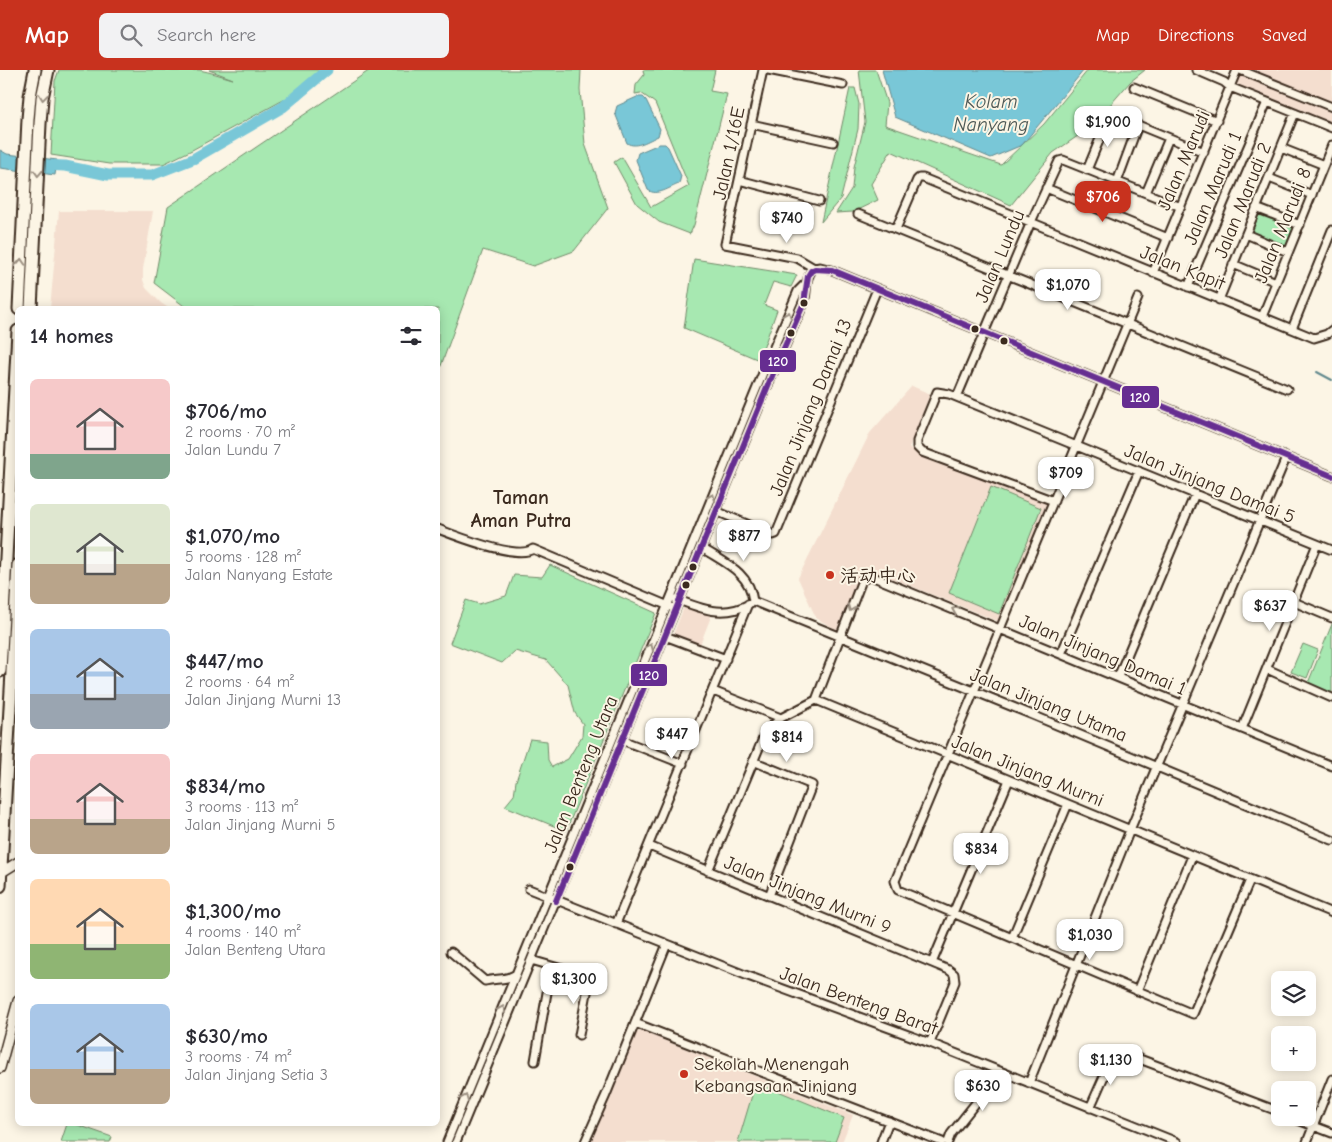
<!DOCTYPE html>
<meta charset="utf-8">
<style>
body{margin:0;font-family:"Comic Neue","LXGW WenKai TC",sans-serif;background:#f2f2f3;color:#2b2b33;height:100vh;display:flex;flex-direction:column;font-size:19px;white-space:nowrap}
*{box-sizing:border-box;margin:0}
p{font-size:16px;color:#7c7c81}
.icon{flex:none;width:28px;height:28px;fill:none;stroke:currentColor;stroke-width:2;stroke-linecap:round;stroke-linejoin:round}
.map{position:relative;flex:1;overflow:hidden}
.details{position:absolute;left:15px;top:236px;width:425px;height:820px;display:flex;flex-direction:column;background:#fff;border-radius:8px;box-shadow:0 2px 12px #0003}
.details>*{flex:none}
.tools{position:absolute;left:1271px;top:901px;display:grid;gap:10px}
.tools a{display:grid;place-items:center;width:45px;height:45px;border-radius:8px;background:#fff;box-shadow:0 2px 12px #0003;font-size:25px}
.price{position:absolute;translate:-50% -42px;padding:0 11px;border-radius:10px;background:#fff;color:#222;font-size:16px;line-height:32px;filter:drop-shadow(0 1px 2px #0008)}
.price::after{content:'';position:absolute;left:50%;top:30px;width:15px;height:11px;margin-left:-8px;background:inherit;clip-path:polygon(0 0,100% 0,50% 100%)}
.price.selected{background:#c8321e;color:#fff}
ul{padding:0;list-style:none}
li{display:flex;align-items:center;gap:15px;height:125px;padding:0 15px}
li span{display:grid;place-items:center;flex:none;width:140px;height:100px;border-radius:8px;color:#555}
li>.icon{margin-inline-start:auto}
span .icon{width:60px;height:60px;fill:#fffc;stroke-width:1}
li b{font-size:21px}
h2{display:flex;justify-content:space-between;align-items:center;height:60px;padding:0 15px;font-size:21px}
header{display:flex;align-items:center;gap:30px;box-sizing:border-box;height:70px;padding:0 25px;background:#c8321e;color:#fff}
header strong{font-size:24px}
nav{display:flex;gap:28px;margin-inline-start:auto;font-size:18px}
.search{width:350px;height:45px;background:#f2f2f3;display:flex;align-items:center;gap:12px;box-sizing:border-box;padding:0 18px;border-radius:8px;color:#7c7c81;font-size:19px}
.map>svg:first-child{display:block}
</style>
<header>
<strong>Map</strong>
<div class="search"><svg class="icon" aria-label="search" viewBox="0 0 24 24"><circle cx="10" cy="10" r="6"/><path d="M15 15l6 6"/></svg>Search here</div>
<nav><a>Map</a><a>Directions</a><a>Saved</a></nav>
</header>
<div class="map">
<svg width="1332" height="1072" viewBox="0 0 1332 1072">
<rect width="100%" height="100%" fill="#fcf5e5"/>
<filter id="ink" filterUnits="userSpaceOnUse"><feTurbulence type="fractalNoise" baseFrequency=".02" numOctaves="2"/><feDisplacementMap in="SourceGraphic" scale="10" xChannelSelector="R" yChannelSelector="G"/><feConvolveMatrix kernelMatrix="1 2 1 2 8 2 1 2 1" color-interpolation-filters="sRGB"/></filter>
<g filter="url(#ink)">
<!-- built -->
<path fill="#f4decf" d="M 1240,0 L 1332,0 L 1332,55 L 1233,16 Z
M 59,141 L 153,141 L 143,199 L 143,210 L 146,218 L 161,233 L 170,239 L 50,239 Z
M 912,316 L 930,324 L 909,378 L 1047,432 L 1000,552 L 864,497 L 837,560 L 816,548 L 798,508 L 870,363 Z
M 685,535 L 712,544 L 699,577 L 672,567 Z
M 641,961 L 853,1045 L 842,1072 L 591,1072 L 635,963 Z"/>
<!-- green -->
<path fill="#a7e8b1" stroke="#718968" d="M 59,0 L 164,0 C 175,2 187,0 199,0 C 210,2 222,6 233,9 L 209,0 L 322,0 L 298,22 L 192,80 L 163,94 L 109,94 L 51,85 L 55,11 Z
M 370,0 L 581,0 L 580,20 L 585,74 L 608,138 L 574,181 L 533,196 L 483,180 L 438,304 L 438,239 L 188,239 L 154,213 L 168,137 Z
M 643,0 L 715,0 L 710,21 L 727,24 L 694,155 L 690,164 L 659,152 L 637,134 L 614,92 L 622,87 L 651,137 L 689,116 L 655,33 L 641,23 L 635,24 L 636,15 L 644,5 Z
M 859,0 L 876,0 L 887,33 L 885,55 L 1001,95 L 1044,54 L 1088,0 L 1145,0 L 1130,12 L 1091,57 L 1053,83 L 1011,135 L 891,81 L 871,114 L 878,130 L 853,142 L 836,143 L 852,118 L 854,97 L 865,52 Z
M 850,18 L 855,18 L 859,34 L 858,59 L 841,128 L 821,152 Z
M 1259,142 L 1296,157 L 1287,178 L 1251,162 Z
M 694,189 L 797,205 L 791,217 L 773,212 L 764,235 L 777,240 L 759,290 L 684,258 Z
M 991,417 L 1041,438 L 999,544 L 949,523 Z
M 550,495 L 656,543 L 566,761 L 505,736 L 514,725 L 516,711 L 530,669 L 547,671 L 548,690 L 552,697 L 568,689 L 582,666 L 583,654 L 575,643 L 568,615 L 546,590 L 515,581 L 502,593 L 450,573 L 466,530 L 479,534 L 506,526 L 514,505 L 542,507 Z
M 1332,554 L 1332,624 L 1308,613 Z
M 1303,574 L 1318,580 L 1307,608 L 1291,602 Z
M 756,1012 L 844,1048 L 835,1072 L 738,1072 Z
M 67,1054 L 75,1054 L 112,1067 L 110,1072 L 61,1072 Z"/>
<!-- water -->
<path fill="#79c7d7" stroke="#60888d" d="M 882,0 L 1084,0 L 1022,75 L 991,88 L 895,47 Z
M 637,27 L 643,27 L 646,30 L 660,59 L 658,66 C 649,70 636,79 627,73 L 615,43 L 617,36 Z
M 659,74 L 665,74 L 668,77 L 681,106 L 679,114 C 670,117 657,127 648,120 L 636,90 L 638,83 Z
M 0,80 L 7,84 L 57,90 L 55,105 L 0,98 Z"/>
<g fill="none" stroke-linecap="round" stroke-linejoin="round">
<!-- stream -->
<path stroke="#60888d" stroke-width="2" d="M 1317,302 L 1332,310"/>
<!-- river -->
<path stroke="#79c7d7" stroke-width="11" d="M 42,95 L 65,96 L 108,105 L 152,105 L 193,89 L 283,37 L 327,0"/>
<!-- minor casing -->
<g stroke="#3b2a1e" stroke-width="11">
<path id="minor" d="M 763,0 L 725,174 L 797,188 L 814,198
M 768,0 L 843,15
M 1196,0 L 1224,12 L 1230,17 L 1332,58
M 1240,0 L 1332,37
M 1134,17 L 1217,51
M 751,54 L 833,72
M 1281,78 L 1324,95
M 1087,100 L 1108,49 L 1111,46 L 1116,46 L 1204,82
M 1269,108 L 1312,125
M 739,110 L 819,131
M 1117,112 L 1138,55
M 1046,118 L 1168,168
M 1146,123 L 1169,68
M 1256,138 L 1300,155
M 858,144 L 1287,319
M 896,159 L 917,110 L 919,108 L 923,108 L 1314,268 L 1327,264 L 1332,260
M 1246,164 L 1288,182
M 1233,194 L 1276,212
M 814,198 L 820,197 L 832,200 L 1332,406
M 1153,203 L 1237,0
M 1188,217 L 1267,32
M 1138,228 L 895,811 L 898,820 L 1193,944 L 1250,810
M 1219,230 L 1295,43
M 1262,247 L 1332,75
M 1292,259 L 1332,160
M 957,327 L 1031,152 L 1059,91 L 1063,90 L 1181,137
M 1054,431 L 922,382 L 917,377 L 917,371 L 937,322 L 949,324 L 1332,480
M 716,441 L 773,465 L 776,464 L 877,219
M 438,459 C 456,466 517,490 533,479 L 671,537
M 702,478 C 723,492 750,502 753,531
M 676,529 C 701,539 724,548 749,534
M 753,531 L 1035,646 L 1332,770
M 1294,532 L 1332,548
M 665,566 L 726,589
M 1061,584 L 1139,401
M 1267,599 L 1332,628
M 1118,607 L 1195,424
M 713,621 L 781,648 L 816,630 L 1332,843
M 816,630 L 862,510 L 871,506 L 1332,696
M 1242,659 L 1317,474
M 622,670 L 683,694
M 753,691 L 812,715 L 769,826
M 649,776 L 949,900 L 954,904 L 955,912 L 930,973
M 708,801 L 766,661 L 781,648
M 529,819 L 748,906 L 930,973 L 1177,1072
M 616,854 L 748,534
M 1012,868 L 1068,734
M 451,882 L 485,911 C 497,908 506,911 516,904
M 531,890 L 590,907 L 579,965
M 932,893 L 1009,710
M 1137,921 L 1192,786
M 635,953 L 942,1072
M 535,991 L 548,917 L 555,898
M 1029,1013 L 1130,760 L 1286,388
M 1090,1038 L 1113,986 L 1121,982 L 1280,1042
M 1293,1048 L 1332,1063
M 447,1072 L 765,298 L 798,221 L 806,213
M 456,1072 L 774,301 L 804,233 C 808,220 804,208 814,198
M 585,1072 L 606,1025 L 667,874
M 881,1072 L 889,1051
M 948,1072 L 951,1064 L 990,1015 L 998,1001
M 1307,1072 L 1332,1009"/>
</g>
<!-- tertiary casing -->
<g stroke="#3b2a1e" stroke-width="12">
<path id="tertiary" d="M 2,802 L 18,792
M 0,998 L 18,931"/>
</g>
<!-- trunk casing -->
<g stroke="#3b2a1e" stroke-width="15">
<path id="trunk" d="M 19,239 L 28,49 L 30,26 L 35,0
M 31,239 L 40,54 L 42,28 L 48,0
M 0,601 L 18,261
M 0,816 L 18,495"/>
</g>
<!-- minor -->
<use href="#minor" stroke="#fcf5e5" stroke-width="7"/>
<!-- tertiary -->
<use href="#tertiary" stroke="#fcf5e5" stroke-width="9"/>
<!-- trunk -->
<use href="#trunk" stroke="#fcf5e5" stroke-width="11"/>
<!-- bus-1 casing -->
<g stroke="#fcf5e5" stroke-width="10">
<path id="bus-1" d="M 556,831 L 774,301 L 804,233 L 808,206 L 811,201 L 815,199 L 832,200 L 1332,406"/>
</g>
<!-- bus-1 -->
<use href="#bus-1" stroke="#662d91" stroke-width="6"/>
</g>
<!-- one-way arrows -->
<defs><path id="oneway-chevron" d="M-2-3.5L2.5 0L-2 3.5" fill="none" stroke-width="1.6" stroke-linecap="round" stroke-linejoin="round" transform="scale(1.25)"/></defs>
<g stroke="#9c9082">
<use href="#oneway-chevron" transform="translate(43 27) rotate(97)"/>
<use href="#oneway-chevron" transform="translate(38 103) rotate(93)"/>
<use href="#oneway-chevron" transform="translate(21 192) rotate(-87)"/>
<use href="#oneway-chevron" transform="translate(788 245) rotate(-69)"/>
<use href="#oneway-chevron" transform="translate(712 427) rotate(-68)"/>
<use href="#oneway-chevron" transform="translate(851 538) rotate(111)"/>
<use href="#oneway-chevron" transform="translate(955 540) rotate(-158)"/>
<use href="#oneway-chevron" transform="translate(650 577) rotate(-67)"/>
<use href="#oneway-chevron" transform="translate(502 939) rotate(-67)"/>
<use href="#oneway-chevron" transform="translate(465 1028) rotate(-67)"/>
</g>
</g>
<!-- markers -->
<g fill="#3b2a1e" stroke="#fcf5e5" stroke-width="2">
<circle cx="804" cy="233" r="4.5"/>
<circle cx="975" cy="259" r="4.5"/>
<circle cx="791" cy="263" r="4.5"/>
<circle cx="1004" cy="271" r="4.5"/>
<circle cx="693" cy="497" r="4.5"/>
<circle cx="686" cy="515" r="4.5"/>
<circle cx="570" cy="797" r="4.5"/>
</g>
<g fill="#c8321e" stroke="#fcf5e5" stroke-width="2">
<circle cx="830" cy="505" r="5"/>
<circle cx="684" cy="1004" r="5"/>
</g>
<g text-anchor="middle" stroke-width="4" stroke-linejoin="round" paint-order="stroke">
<!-- street labels -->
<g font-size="19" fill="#3b2a1e" stroke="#fcf5e5">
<text transform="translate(728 83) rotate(-78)" y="7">Jalan 1/16E</text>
<text transform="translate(1183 90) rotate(-67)" y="7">Jalan Marudi</text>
<text transform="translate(1212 118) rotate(-67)" y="7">Jalan Marudi 1</text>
<text transform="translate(1242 130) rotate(-68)" y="7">Jalan Marudi 2</text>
<text transform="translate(1282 155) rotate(-68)" y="7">Jalan Marudi 8</text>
<text transform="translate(999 186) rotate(-67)" y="7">Jalan Lundu</text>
<text transform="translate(1183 197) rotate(22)" y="7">Jalan Kapit</text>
<text transform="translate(810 337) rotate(-68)" y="7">Jalan Jinjang Damai 13</text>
<text transform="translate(1210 413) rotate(22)" y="7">Jalan Jinjang Damai 5</text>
<text transform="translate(1103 584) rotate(23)" y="7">Jalan Jinjang Damai 1</text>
<text transform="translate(1049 634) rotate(22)" y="7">Jalan Jinjang Utama</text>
<text transform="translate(1028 700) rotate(22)" y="7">Jalan Jinjang Murni</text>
<text transform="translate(580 704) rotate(-68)" y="7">Jalan Benteng Utara</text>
<text transform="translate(808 824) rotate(22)" y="7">Jalan Jinjang Murni 9</text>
<text transform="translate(859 930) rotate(20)" y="7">Jalan Benteng Barat</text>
</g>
<!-- poi labels -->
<g font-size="19" fill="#3b2a1e" stroke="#fcf5e5" text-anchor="start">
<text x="840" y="512">活动中心</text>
<text x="694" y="1000">Sekolah Menengah<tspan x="694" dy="22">Kebangsaan Jinjang</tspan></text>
</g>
<!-- water labels -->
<g font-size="20" font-style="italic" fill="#4e5956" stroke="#fcf5e5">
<text x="991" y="38">Kolam<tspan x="991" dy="23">Nanyang</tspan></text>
</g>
<!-- neighbourhood labels -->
<g font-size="20" font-weight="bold" fill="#3b2a1e" stroke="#fcf5e5">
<text x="521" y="434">Taman<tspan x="521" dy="23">Aman Putra</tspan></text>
</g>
</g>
<g stroke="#fcf5e5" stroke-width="2">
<rect x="759" y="279" width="38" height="24" rx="5" fill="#662d91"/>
<rect x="1121" y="315" width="39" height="24" rx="5" fill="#662d91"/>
<rect x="630" y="593" width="38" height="24" rx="5" fill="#662d91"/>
</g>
<g font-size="14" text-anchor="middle" font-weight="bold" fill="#fff">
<text x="778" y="296">120</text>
<text x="1140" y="332">120</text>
<text x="649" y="610">120</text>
</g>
</svg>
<div class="tools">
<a><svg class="icon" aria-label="layers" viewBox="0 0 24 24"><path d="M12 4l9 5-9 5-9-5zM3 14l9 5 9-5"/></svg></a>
<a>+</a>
<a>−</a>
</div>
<b class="price" style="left:1108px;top:78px">$1,900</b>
<b class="price selected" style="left:1103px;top:153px">$706</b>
<b class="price" style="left:787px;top:174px">$740</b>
<b class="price" style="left:1068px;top:241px">$1,070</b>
<b class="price" style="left:1066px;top:429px">$709</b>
<b class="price" style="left:744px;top:492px">$877</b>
<b class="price" style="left:1270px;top:562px">$637</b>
<b class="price" style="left:672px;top:690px">$447</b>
<b class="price" style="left:787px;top:693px">$814</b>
<b class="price" style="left:981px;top:805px">$834</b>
<b class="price" style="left:1090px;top:891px">$1,030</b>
<b class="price" style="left:574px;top:935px">$1,300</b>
<b class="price" style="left:1111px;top:1016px">$1,130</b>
<b class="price" style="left:983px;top:1042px">$630</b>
<section class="details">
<h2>14 homes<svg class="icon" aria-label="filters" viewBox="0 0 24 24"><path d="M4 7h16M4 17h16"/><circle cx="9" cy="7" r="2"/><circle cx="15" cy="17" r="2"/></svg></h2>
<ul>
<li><span style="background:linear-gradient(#f6c9c9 75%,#7fa58c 0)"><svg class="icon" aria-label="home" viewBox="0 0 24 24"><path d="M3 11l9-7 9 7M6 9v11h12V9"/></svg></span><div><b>$706/mo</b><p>2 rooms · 70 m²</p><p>Jalan Lundu 7</p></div></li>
<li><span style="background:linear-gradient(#dfe7d0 60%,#b9a48a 0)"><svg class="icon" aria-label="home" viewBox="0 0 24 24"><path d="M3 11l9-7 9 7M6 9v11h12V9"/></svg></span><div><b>$1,070/mo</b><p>5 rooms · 128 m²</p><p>Jalan Nanyang Estate</p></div></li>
<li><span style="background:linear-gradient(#a9c7e8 65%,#9aa5b1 0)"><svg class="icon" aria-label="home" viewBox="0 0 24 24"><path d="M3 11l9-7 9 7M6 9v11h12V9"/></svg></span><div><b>$447/mo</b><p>2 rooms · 64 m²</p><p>Jalan Jinjang Murni 13</p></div></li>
<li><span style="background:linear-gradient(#f6c9c9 65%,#b9a48a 0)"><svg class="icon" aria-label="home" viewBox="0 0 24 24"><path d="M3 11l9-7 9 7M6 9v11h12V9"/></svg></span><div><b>$834/mo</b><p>3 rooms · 113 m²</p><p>Jalan Jinjang Murni 5</p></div></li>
<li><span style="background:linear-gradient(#ffd9b3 65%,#8fb573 0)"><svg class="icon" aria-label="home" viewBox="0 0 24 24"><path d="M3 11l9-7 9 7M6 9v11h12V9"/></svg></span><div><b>$1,300/mo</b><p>4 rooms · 140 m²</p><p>Jalan Benteng Utara</p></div></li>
<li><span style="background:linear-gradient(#a9c7e8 65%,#b9a48a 0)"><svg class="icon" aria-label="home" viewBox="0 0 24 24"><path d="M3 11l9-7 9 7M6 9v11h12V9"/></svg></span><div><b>$630/mo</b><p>3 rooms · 74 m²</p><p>Jalan Jinjang Setia 3</p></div></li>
</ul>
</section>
</div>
